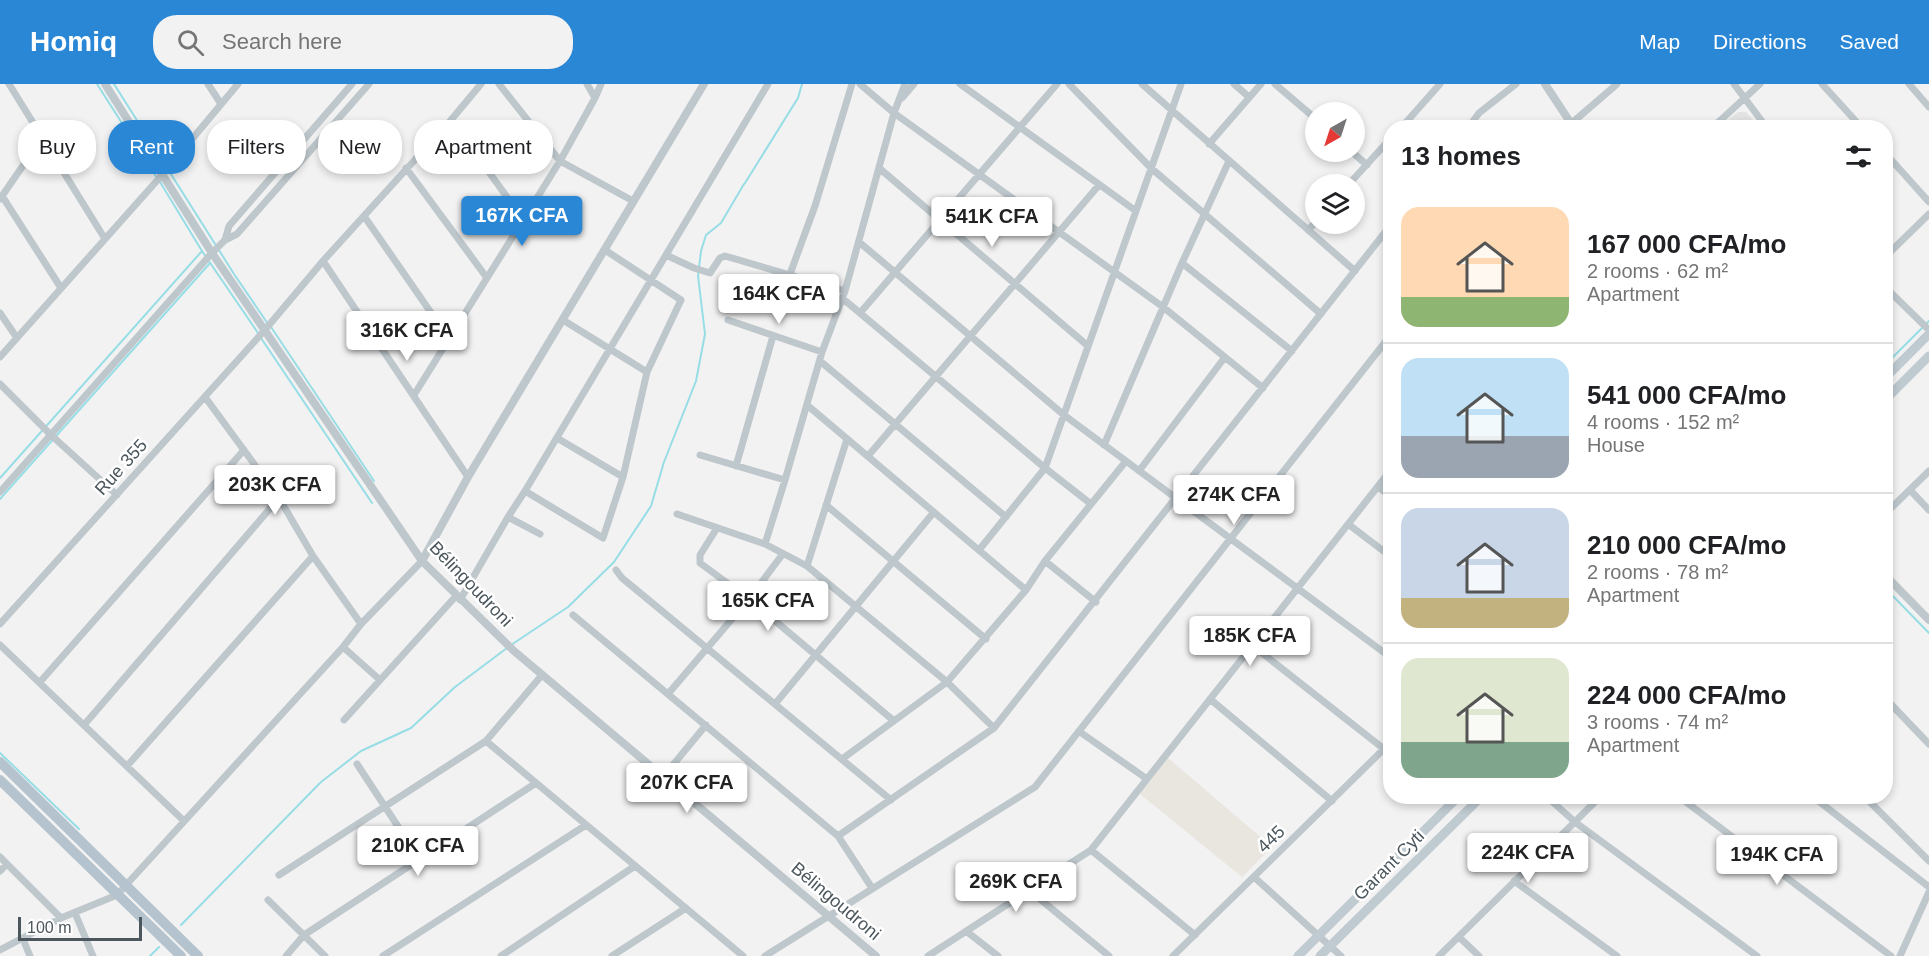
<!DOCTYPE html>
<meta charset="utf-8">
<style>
body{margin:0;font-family:Helvetica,sans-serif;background:#f2f2f2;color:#202124;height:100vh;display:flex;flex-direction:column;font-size:22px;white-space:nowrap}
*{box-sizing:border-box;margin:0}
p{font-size:20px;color:#757577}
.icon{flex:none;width:33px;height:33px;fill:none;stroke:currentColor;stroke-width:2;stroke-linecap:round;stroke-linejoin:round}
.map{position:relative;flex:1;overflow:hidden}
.details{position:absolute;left:1383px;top:36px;width:510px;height:684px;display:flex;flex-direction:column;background:#fff;border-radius:24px;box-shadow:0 3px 9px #0003}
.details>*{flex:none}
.top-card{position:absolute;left:18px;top:36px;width:570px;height:54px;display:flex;gap:12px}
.needle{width:39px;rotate:219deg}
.tools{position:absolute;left:1305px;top:18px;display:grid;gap:12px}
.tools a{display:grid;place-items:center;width:60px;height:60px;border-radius:50%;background:#fff;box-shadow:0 3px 9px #0003;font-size:30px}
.scale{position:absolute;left:18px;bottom:15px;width:124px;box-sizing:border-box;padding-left:6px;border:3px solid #4b565d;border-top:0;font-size:16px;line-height:21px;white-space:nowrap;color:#4b565d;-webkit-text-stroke:4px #fff;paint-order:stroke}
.price{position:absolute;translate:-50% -51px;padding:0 14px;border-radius:6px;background:#fff;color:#222;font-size:20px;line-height:39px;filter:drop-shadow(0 2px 3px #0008)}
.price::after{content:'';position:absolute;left:50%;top:36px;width:18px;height:14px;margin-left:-9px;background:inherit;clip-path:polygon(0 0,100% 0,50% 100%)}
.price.selected{background:#2987d6;color:#fff}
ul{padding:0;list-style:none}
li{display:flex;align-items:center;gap:18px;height:150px;padding:0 18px}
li+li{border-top:2px solid #e0e0e0}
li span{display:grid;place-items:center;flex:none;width:168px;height:120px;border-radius:18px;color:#555}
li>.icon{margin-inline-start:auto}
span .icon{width:72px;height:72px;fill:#fffc;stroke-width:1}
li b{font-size:26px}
h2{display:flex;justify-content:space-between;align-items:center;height:72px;padding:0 18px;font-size:26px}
.tag{padding:0 21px;border-radius:24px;background:#fff;box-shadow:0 3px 9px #0003;font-size:21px;line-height:54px}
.tag.selected{background:#2987d6;color:#fff}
header{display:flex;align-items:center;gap:36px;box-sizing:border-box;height:84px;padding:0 30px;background:#2987d6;color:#fff}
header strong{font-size:28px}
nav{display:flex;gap:33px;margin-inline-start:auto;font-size:21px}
.search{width:420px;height:54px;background:#f2f2f2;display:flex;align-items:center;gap:15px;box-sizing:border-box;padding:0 21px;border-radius:24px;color:#757577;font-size:22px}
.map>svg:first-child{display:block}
</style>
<header>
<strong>Homiq</strong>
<div class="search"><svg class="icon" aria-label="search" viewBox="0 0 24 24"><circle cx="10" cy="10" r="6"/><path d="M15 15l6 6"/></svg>Search here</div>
<nav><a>Map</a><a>Directions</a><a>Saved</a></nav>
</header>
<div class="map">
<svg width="1929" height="872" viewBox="0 0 1929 872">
<rect width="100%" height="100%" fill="#f3f2f2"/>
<!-- commercial -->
<path fill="#e9e6e0" d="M 1168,674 L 1272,763 L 1242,793 L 1140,710 Z"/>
<!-- education -->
<path fill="#e4e3e3" d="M 1738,28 L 1746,28 L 1759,43 L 1720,43 Z"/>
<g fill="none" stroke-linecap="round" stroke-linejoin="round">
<!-- stream -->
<path stroke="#96dde5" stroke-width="2" d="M 97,0 L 157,94
M 114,0 L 234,190 L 268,240
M 160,98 L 202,167 L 258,249
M 745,99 L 798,14 L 802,0
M 271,243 L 374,397
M 261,254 L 372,419
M 1886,280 L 1929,237
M 0,394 L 202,167
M 0,415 L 210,179
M 1886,505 L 1929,549
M 511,561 L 568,523 L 614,478 L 651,422 L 664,378 L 696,297 L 705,250 L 698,192 L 701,167 L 706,151 L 721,139 L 744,100
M 0,669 L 79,745
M 181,841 L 321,698 L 361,667 L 411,644 L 455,603 L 507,564
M 150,872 L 159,863"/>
<!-- minor -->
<path stroke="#bec7cc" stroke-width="7" d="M 9,0 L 105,155
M 208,0 L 221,20
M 499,0 L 560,77 L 633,117
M 587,0 L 595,14
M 860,0 L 894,29 L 1163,223 L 1263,304
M 960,0 L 1136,127
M 1069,0 L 1151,84 L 1321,230
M 1142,0 L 1355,187
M 1234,0 L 1249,13
M 1275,0 L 1316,35
M 1734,0 L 1767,44
M 1822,0 L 1862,44
M 1909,0 L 1929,23
M 902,14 L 914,0
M 451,36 L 523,135
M 1401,44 L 1440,0
M 1468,44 L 1479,29 L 1516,0
M 1566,44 L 1617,0
M 1712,44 L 1760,0
M 1209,60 L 1261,0
M 1352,68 L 1367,81
M 1886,70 L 1929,118
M 406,84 L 487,194
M 879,84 L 1088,262
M 1349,100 L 1390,55
M 2,112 L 61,204
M 0,115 L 42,54
M 364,132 L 450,256
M 1308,146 L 1316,138
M 225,156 L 229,142 L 352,0
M 859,158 L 1064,331 L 1390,573
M 666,171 L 694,184 L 710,189 L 720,174 L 725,172 L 845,207
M 1886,172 L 1929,130
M 323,177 L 468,393
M 1182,179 L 1292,267
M 790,190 L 815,122 L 852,0
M 1886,204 L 1929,246
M 842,214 L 1045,384 L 1091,420
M 0,229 L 17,254
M 860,229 L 1057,0
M 563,236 L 647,288
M 728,236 L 822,268
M 0,273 L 162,91 L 238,0
M 820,277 L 1006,433
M 0,300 L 51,351 L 117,411
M 414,311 L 560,77 L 595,14 L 601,0
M 205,313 L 279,414 L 313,472 L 361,540
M 807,321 L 1026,506
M 557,354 L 623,393
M 1104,361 L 1182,179 L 1229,77
M 700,371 L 785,396
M 868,372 L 1099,101
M 736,382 L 773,252
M 1139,387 L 1225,273
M 1378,403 L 1390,412
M 1910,406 L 1929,426
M 525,407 L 603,454 L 623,393 L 647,288 L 681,216 L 605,166
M 0,408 L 212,169 L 225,156 L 237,150 L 369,0
M 826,421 L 986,555
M 1886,429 L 1929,387
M 677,430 L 765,460 L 807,482 L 947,598 L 994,644
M 508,433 L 540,450
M 1348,440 L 1390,472
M 717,444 L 700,471 L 700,479 L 749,515 L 894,637
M 765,460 L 785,396 L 822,268 L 845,207 L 894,29 L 905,0
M 979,466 L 1045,384 L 1181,0
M 1045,477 L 1096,518
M 807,482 L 847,355
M 616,486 L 622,494 L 891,716
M 460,516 L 508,433 L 525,407 L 768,0
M 573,531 L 838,752 L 872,804
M 0,540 L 264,247 L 323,177 L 451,36 L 481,0
M 0,561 L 184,737
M 1252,561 L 1384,665
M 343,563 L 380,596
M 40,598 L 244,366
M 668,610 L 749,515 L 782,471
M 1210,615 L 1332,717
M 1886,615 L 1929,660
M 775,620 L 934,428
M 344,636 L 456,512
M 84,641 L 279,414
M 1080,648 L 1147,695
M 486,657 L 743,872
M 842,675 L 947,598 L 1026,506 L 1045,477 L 1126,377
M 357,680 L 420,776
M 127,682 L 313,472
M 663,693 L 706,641
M 1546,712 L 1575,738 L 1757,872
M 1678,712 L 1891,872
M 1812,712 L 1929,803
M 1864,712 L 1929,777
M 838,752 L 994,644 L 1390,142
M 1091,766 L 1195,851
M 0,773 L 61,834
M 0,787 L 7,780
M 279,791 L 486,657 L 542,591
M 1254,793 L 1341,872
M 1514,797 L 1617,872
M 1029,806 L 1109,872
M 268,816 L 325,872
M 75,829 L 93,872
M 966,847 L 998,872
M 1459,853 L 1479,872
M 23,855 L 30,872
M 0,866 L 61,834 L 117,811 L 343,563 L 361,540 L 422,477
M 286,872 L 304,851 L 536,699
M 383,872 L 586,741
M 501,872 L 635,782
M 612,872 L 686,824
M 765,872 L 1035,703 L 1390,252
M 928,872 L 1091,766 L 1390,387
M 1173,872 L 1390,659
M 1439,872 L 1601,712
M 1900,872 L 1929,808"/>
<!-- tertiary -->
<path stroke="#bec7cc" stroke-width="8" d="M 105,0 L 212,169 L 422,477 L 514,567 L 876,872
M 1545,0 L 1574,44
M 422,477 L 468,393 L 704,0
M 1886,492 L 1929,536"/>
<!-- secondary -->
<path stroke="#bfcad1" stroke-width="9" d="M 1886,293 L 1929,250
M 1886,315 L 1929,272
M 1298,872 L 1459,712
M 1320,872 L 1482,712"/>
<!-- primary -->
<path stroke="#b4c3cd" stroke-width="10" d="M 0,678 L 198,872
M 0,696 L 181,872"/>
</g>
<g text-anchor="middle" stroke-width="5" stroke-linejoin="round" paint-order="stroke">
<!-- street labels -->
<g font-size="18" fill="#4b565d" stroke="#fff">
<text transform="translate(121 383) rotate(-48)" y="6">Rue 355</text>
<text transform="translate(471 500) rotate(46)" y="6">Bélingoudroni</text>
<text transform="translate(1271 755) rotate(-44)" y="6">445</text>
<text transform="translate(1389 781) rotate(-45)" y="6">Garant Cyti</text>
<text transform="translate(836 817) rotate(40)" y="6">Bélingoudroni</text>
</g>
</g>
</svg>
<div class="tools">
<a><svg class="needle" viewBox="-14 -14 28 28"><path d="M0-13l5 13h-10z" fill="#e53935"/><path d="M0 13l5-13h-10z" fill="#757577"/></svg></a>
<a><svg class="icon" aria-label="layers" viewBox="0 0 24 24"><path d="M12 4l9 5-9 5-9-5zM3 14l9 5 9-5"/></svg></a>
</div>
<div class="scale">100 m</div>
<b class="price selected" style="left:522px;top:163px">167K CFA</b>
<b class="price" style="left:992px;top:164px">541K CFA</b>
<b class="price" style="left:779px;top:241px">164K CFA</b>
<b class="price" style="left:407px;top:278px">316K CFA</b>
<b class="price" style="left:275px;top:432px">203K CFA</b>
<b class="price" style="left:1234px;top:442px">274K CFA</b>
<b class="price" style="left:768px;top:548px">165K CFA</b>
<b class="price" style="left:1250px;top:583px">185K CFA</b>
<b class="price" style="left:687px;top:730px">207K CFA</b>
<b class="price" style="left:418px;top:793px">210K CFA</b>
<b class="price" style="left:1528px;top:800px">224K CFA</b>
<b class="price" style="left:1777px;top:802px">194K CFA</b>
<b class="price" style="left:1016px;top:829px">269K CFA</b>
<div class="top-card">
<a class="tag">Buy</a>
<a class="tag selected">Rent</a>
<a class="tag">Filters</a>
<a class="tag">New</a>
<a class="tag">Apartment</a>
</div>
<section class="details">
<h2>13 homes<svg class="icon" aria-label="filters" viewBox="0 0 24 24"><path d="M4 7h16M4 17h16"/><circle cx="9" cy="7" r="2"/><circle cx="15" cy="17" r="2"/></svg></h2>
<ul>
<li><span style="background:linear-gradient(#ffd9b3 75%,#8fb573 0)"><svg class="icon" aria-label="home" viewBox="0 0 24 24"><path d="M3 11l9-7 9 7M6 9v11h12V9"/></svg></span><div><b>167 000 CFA/mo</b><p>2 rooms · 62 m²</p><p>Apartment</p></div></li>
<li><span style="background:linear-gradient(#bfe0f5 65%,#9aa5b1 0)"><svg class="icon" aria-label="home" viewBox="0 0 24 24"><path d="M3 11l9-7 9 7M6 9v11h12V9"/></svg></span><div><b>541 000 CFA/mo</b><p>4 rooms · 152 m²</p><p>House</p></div></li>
<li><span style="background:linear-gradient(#c9d6e8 75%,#c2b280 0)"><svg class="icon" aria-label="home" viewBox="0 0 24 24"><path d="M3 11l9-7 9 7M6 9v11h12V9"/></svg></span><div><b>210 000 CFA/mo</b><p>2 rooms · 78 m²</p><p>Apartment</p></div></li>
<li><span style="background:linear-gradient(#dfe7d0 70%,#7fa58c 0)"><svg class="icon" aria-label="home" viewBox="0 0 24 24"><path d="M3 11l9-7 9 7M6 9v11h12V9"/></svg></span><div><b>224 000 CFA/mo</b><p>3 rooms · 74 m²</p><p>Apartment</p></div></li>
</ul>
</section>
</div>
